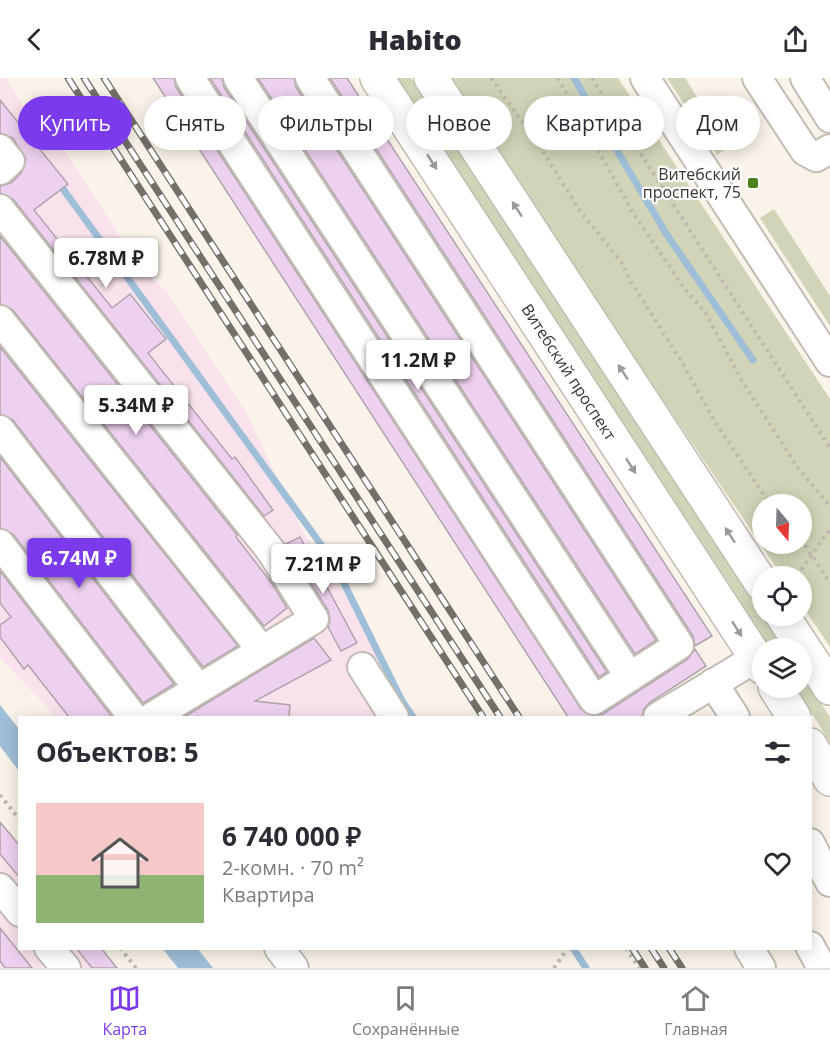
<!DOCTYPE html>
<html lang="ru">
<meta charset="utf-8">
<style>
body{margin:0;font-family:"Open Sans",sans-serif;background:#f2f2f3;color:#2b2b33;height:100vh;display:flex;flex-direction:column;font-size:22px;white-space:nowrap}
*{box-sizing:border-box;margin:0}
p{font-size:20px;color:#7c7c81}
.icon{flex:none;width:33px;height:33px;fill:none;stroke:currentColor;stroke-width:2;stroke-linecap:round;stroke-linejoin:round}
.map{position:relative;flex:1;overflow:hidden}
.sheet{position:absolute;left:18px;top:638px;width:794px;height:234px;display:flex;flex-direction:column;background:#fff;border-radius:0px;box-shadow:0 3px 15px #0003}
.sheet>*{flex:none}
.hud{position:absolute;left:18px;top:18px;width:795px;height:54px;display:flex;gap:12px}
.needle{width:39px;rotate:161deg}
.controls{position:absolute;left:752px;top:416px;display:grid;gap:12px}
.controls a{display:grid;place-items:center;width:60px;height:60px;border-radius:50%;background:#fff;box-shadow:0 3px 15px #0003;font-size:30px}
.price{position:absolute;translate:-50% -51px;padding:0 14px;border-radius:6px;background:#fff;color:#222;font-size:20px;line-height:39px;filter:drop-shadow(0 2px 3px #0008)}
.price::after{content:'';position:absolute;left:50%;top:36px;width:18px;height:14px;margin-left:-9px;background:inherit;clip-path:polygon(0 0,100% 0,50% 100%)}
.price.active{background:#7c3aed;color:#fff}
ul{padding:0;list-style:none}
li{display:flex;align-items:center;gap:18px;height:150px;padding:0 18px}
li+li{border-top:2px solid #e1e1e2}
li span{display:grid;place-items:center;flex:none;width:168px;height:120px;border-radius:0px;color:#555}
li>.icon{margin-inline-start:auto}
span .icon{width:72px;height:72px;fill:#fffc;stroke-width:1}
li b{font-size:26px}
h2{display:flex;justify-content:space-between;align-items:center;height:72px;padding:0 18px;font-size:26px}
.tag{padding:0 21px;border-radius:27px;background:#fff;box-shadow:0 3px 15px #0003;font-size:21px;line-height:54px}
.tag.active{background:#7c3aed;color:#fff}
header{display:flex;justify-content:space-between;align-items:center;height:78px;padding:0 18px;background:#fff;font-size:27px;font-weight:800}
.menu{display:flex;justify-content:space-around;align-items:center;height:84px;border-top:2px solid #e1e1e2;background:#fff;font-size:16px;color:#7c7c81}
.menu a{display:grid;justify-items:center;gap:3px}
.menu .active{color:#7c3aed}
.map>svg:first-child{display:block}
</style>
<header><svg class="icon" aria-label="back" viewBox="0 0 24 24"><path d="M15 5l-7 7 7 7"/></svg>Habito<svg class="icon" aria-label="share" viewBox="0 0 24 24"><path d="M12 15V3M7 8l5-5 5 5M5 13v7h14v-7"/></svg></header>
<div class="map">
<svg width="830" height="890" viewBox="0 0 830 890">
<rect width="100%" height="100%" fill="#faf3e9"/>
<!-- industrial -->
<path fill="#fae2ed" d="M 0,0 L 6,0 L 24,30 L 57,60 L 119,157 L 152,200 L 166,213 L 247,336 L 303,454 L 372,556 L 413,639 L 56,639 L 0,579 Z
M 0,745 L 19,768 L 20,870 L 101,870 L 117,890 L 0,890 Z"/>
<!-- green -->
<path fill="#d1d4b7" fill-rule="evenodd" d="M 397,0 L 411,0 L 784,570 L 771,570 Z
M 445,0 L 618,0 L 830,321 L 830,569 L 801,526 L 801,498 L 782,498 ZM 762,426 L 801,426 L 801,465 L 762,465 Z
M 667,0 L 685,0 L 729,69 L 717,77 Z
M 774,131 L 830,218 L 830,248 L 760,140 Z
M 801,596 L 830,639 L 830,665 L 796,609 L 801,609 Z"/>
<!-- water -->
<path fill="#9fbfd8" d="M 0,627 L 19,651 L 19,693 L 0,668 Z
M 162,870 L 197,870 L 213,890 L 178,890 Z"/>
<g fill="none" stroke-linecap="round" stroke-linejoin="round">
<!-- stream -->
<path stroke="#9fbfd8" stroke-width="7" d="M 574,0 L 667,157 L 753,282
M 58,104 L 333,483 L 402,623 L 413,639
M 573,870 L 586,890"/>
</g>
<!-- building -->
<path fill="#eed1ee" stroke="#ada5ad" stroke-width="1.5" d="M 153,0 L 174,0 L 176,9 L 581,631 L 594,638 L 603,636 L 688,581 L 695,571 L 706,588 L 649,625 L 644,631 L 642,639 L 568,639 Z
M 210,0 L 222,0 L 224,9 L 607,594 L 599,599 Z
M 258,0 L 294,0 L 296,9 L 656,562 L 635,576 Z
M 330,0 L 347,0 L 712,558 L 695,568 L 693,558 Z
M 0,22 L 68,106 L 34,132 L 112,230 L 130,216 L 166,261 L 148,275 L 232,381 L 235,379 L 273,432 L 264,438 L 13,121 L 0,115 L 0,108 L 11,105 L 21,95 L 26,81 L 13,60 L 0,55 Z
M 0,158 L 237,457 L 236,459 L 273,507 L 287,530 L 264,548 L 13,232 L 0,226 Z
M 0,269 L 238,568 L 203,589 L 13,342 L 0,336 Z
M 0,379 L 174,606 L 143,625 L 13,456 L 0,450 Z
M 300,459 L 357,565 L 341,573 L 328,549 L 330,541 L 328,532 L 286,466 Z
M 0,493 L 112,639 L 69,639 L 28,587 L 24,591 L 0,559 L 0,547 L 11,539 L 0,525 Z
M 314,560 L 331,582 L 255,623 L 290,627 L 289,639 L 184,639 Z
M 0,744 L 20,768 L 20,800 L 0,776 Z
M 0,850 L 32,890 L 5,890 L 0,883 Z
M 76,870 L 101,870 L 117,890 L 92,890 Z"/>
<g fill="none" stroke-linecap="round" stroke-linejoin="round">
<!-- minor casing -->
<g stroke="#c2bcb2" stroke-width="32">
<path id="minor" d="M 190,0 L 594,622 L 679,567 L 310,0
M 238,0 L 630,599
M 645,0 L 830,284
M 757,0 L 805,73 L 816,79 L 830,71
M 805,0 L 830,40
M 0,71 L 10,83 L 0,92
M 0,131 L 271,473 L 314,541 L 152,639
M 0,242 L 261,571
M 0,352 L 198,610
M 0,466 L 133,639
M 362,589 L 394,639
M 713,605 L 735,639
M 658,639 L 756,580
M 810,765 L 830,804
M 0,810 L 20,834
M 810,868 L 822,890
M 49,870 L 66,890
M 279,870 L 294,890
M 749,870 L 761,890"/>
</g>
<!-- major casing -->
<g stroke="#c2bcb2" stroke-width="36">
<path id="major" d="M 377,0 L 762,589
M 431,0 L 762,506
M 782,537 L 830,610
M 775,609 L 794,639
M 810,667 L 830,701"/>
</g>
<!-- path -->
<path stroke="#beb8b0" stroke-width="4" stroke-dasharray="3 4.5" stroke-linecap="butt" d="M 491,0 L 539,67 L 580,133 L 623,186 L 628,199 L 680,281 L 715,344 L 770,426
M 558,0 L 633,135 L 684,210 L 705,234 L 742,303 L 798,390 L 830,428
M 592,0 L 830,370
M 801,461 L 830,505
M 797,498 L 830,451
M 0,717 L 20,742
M 120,870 L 136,890
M 626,870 L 639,890
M 554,890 L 568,870"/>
<!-- minor -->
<use href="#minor" stroke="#fff" stroke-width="28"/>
<!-- major -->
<use href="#major" stroke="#fff" stroke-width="33"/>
<!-- rail casing -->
<g stroke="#736f69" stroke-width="7">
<path id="rail" d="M 68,0 L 483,639
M 84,0 L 500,639
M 104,0 L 519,639
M 632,870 L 645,890
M 651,870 L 664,890
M 669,870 L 682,890"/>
</g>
<!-- rail -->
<use href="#rail" stroke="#fff" stroke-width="4.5" stroke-dasharray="14" stroke-linecap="butt"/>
</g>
<!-- one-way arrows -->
<defs><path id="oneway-solid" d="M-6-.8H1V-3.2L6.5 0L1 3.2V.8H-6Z" transform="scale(1.5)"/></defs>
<g fill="#9c9a98">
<use href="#oneway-solid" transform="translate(432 84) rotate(57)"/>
<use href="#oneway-solid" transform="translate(517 131) rotate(-123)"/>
<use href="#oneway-solid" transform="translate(623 294) rotate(-123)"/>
<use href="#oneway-solid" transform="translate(631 388) rotate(57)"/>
<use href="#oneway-solid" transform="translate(730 457) rotate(-123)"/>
<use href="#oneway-solid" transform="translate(737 551) rotate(57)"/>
</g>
<!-- markers -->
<rect fill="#4c851f" stroke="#fff" stroke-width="2" x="747" y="99" width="12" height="12" rx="3"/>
<g text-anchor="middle" stroke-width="4.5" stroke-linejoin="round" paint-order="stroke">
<!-- poi labels -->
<g font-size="16" fill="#393632" stroke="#fff" text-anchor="end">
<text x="741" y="102">Витебский<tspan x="741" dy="18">проспект, 75</tspan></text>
</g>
<!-- street labels -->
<g font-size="16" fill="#393632" stroke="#fff">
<text transform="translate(569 294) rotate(57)" y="6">Витебский проспект</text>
</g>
</g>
</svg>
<div class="controls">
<a><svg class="needle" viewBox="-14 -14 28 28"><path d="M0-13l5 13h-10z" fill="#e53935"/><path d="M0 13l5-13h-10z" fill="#7c7c81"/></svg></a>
<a><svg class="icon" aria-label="locate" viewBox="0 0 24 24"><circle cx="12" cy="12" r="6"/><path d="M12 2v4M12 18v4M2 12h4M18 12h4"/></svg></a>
<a><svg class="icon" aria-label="layers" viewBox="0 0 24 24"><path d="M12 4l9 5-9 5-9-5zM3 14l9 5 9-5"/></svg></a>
</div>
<b class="price" style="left:106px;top:211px">6.78M ₽</b>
<b class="price" style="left:418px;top:313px">11.2M ₽</b>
<b class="price" style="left:136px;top:358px">5.34M ₽</b>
<b class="price active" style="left:79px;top:511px">6.74M ₽</b>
<b class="price" style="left:323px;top:517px">7.21M ₽</b>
<div class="hud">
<a class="tag active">Купить</a>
<a class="tag">Снять</a>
<a class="tag">Фильтры</a>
<a class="tag">Новое</a>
<a class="tag">Квартира</a>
<a class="tag">Дом</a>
</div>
<section class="sheet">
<h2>Объектов: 5<svg class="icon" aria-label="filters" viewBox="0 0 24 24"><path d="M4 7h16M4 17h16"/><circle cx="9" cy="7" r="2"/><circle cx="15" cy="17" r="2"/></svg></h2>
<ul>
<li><span style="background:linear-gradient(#f6c9c9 60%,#8fb573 0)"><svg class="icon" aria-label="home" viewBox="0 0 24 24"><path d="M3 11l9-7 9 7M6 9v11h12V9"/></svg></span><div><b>6 740 000 ₽</b><p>2-комн. · 70 m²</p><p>Квартира</p></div><svg class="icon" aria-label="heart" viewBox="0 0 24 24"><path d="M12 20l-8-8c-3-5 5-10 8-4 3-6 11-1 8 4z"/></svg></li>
</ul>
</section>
</div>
<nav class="menu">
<a class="active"><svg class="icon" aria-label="map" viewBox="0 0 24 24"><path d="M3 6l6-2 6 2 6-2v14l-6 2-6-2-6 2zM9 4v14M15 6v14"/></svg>Карта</a>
<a><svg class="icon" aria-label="saved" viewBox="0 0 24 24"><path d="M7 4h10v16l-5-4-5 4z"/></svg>Сохранённые</a>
<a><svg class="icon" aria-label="home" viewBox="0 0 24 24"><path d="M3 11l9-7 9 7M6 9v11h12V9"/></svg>Главная</a>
</nav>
